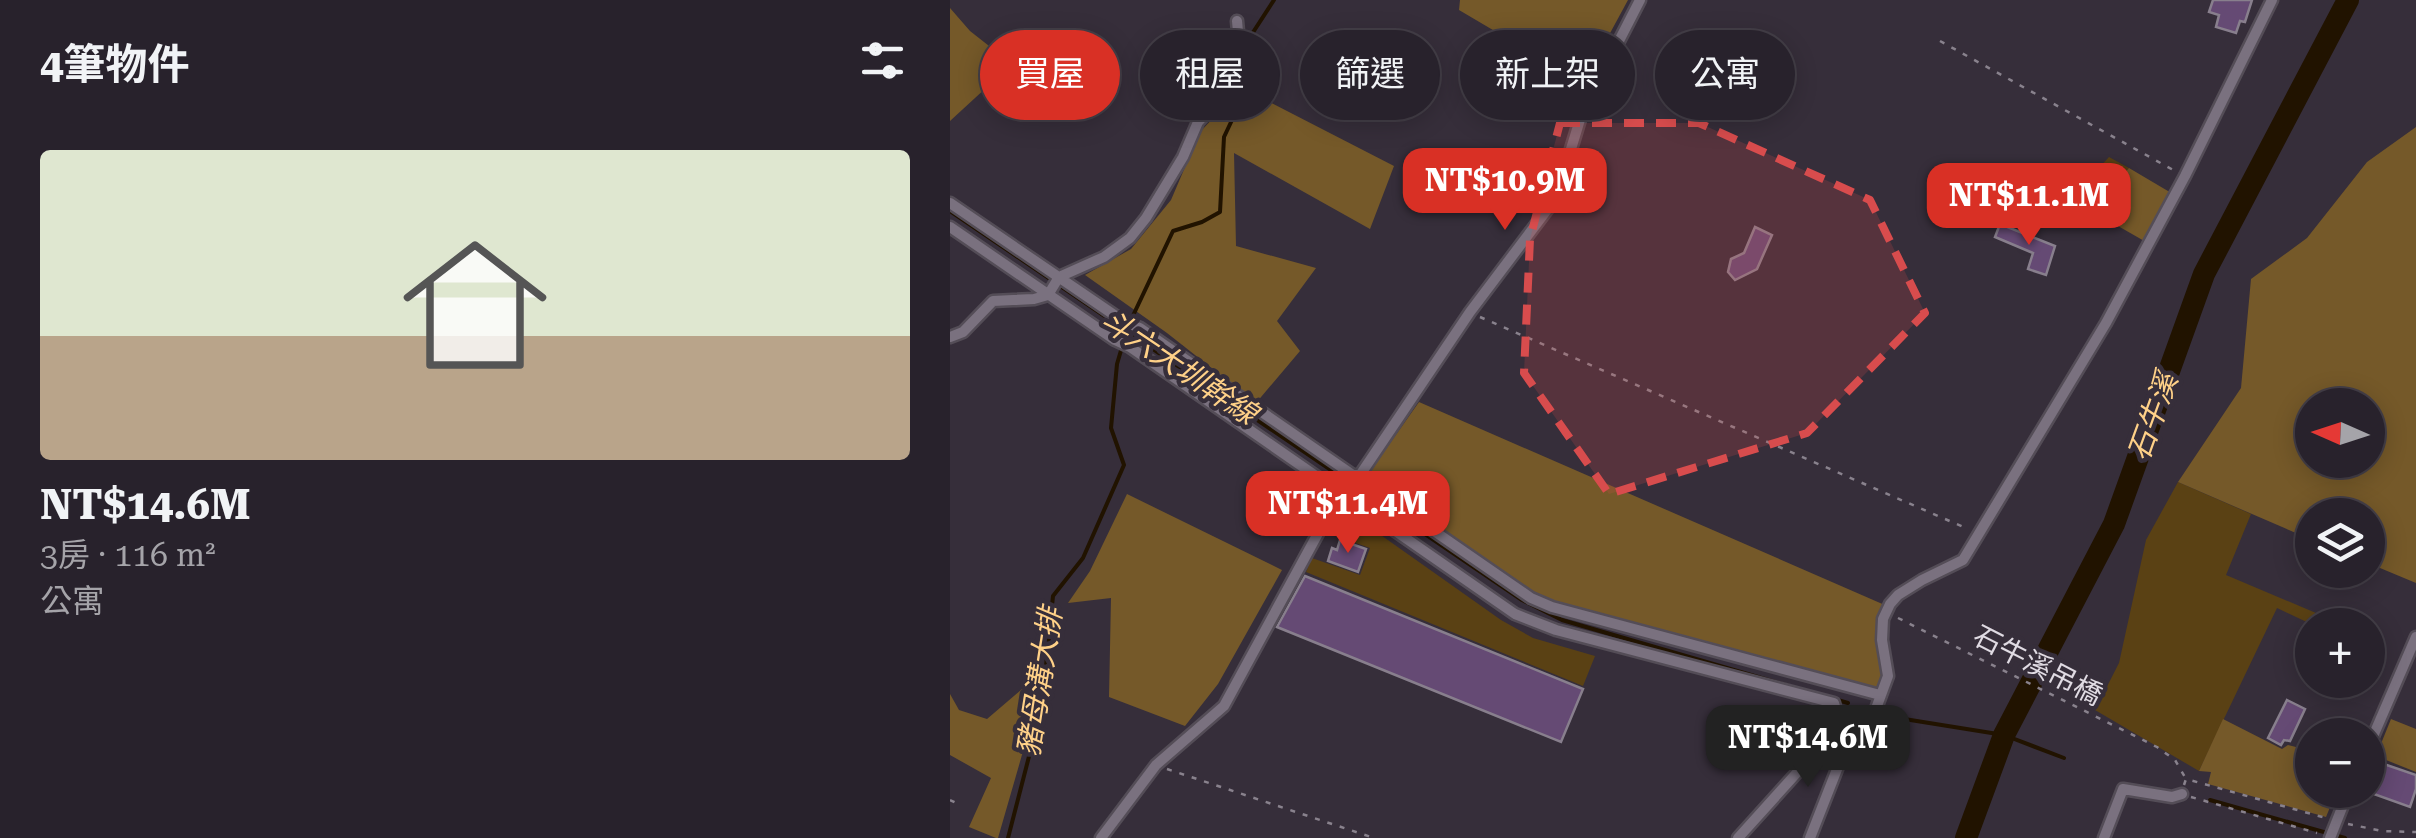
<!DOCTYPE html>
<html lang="zh-TW">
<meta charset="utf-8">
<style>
body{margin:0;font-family:"Roboto Serif","Noto Sans TC",serif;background:#302a34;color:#f1f3f6;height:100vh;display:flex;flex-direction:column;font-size:38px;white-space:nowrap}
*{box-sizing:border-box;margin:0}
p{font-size:32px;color:#a5a4a9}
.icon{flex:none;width:55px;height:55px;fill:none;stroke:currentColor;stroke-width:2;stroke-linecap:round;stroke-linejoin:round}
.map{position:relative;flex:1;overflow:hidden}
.drawer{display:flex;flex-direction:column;background:#28222c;width:950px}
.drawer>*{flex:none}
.guide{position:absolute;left:30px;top:30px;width:950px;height:90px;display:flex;gap:20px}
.needle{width:65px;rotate:273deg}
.tools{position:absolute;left:1345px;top:388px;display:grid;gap:20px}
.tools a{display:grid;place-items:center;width:90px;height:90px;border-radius:50%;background:#28222c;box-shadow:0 5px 25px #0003,0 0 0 2px #443f48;font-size:50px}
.price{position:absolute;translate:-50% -85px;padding:0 22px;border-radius:20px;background:#d93025;color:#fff;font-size:32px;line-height:65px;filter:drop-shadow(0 2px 5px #0008)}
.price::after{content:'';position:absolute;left:50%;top:60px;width:30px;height:22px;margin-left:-15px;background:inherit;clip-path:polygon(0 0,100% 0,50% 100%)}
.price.on{background:#222;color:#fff}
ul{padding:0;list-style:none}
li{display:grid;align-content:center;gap:20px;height:530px;padding:0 40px}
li+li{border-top:2px solid #443f48}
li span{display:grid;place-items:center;height:310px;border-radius:10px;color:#555}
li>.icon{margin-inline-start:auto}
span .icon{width:180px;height:180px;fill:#fffc;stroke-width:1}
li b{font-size:42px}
h2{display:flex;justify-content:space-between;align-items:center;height:120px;padding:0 40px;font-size:42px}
.pill{padding:0 35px;border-radius:45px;background:#28222c;box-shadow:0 5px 25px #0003,0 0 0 2px #443f48;font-size:35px;line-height:90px}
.pill.on{background:#d93025;color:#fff}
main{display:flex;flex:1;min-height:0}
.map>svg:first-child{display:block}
</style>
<main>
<section class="drawer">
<h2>4筆物件<svg class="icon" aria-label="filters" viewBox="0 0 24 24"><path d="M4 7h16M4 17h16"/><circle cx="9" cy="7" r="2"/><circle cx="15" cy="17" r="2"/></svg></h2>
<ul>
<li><span style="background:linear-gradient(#dfe7d0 60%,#b9a48a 0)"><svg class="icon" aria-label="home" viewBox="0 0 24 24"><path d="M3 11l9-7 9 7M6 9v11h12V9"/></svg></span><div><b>NT$14.6M</b><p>3房 · 116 m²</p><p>公寓</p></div></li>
</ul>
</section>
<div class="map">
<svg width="1466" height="838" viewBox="0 0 1466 838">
<rect width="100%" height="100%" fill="#362e3a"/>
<!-- green -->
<path fill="#5a4114" d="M 1159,157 L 1179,168 L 1140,210 L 1103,189 L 1118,169 L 1134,184 Z
M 1228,482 L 1301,514 L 1276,575 L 1373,616 L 1368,625 L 1363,625 L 1327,608 L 1249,771 L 1145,710 L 1169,663 L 1196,540 Z
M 394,509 L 551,620 L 583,638 L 645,656 L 633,686 L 356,572 L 362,558 L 410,575 L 420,548 L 380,534 Z"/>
<!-- forest -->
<path fill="#755929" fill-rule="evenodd" d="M 510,0 L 678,0 L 633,83 L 509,10 Z
M 0,8 L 20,31 L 62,64 L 0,121 Z
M 302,93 L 444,166 L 420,229 L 284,153 L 286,246 L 366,268 L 327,321 L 350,351 L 306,403 L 217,333 L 135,275 L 181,249 L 221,200 L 250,132 L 267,114 Z
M 1466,127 L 1466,583 L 1418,563 L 1418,515 L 1362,515 L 1362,540 L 1228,482 L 1291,388 L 1301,279 L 1357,238 L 1417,162 ZM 1362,405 L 1418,405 L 1418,460 L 1362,460 Z
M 1179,168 L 1223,194 L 1196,242 L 1140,210 Z
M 469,402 L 937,606 L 930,650 L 940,676 L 930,695 L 772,646 L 611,605 L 574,588 L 414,480 Z
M 177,494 L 332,570 L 268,684 L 235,726 L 159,697 L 161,598 L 118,603 L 140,571 Z
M 78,684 L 91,689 L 48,838 L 46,838 L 19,827 L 41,778 L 0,755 L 0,694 L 9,710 L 37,719 Z
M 1273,719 L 1332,749 L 1338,745 L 1362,751 L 1362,790 L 1387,790 L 1376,817 L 1258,784 L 1261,772 L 1249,771 Z
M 1441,719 L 1466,729 L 1466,772 L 1426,756 Z"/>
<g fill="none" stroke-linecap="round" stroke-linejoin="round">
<!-- stream -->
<path stroke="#211300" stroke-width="4" d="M 0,211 L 572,600 L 612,620 L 856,691
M 180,322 L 223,231 L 252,222 L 270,212 L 274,137 L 290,103 L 300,37 L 324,0
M 884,699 L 898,703
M 948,718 L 1054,735 L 1114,758
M 1260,800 L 1395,838
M 58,838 L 92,706 L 103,596 L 133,558 L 174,465 L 161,428 L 167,364 L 177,330"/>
<!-- river -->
<path stroke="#211300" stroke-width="22" d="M 1016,838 L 1054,735 L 1164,524 L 1254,274 L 1398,0"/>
</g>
<!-- building -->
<path fill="#654a74" stroke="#887f8d" stroke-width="2.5" d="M 1263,0 L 1302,0 L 1295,22 L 1290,21 L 1286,33 L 1266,27 L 1269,15 L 1259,12 Z
M 1050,224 L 1105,246 L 1096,275 L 1078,269 L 1083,253 L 1045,237 Z
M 805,227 L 822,235 L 807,269 L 785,280 L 778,272 L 781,259 L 794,253 Z
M 390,540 L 416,549 L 408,572 L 378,561 L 382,548 L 387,550 Z
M 355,576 L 633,689 L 611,742 L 327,627 Z
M 1337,700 L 1355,709 L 1340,741 L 1334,740 L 1331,745 L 1318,738 Z
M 1431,763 L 1466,775 L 1466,789 L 1460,807 L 1421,793 Z"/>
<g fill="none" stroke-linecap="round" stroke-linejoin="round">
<!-- street casing -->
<g stroke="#544d57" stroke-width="15">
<path id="street" d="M 0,203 L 173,321 L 190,328 L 581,598 L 602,607 L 930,695
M 0,227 L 165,340 L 180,347 L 565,614 L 606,630 L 884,703 L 888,717 L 902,731
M 0,337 L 13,332 L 43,301 L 84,299 L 98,295 L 109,277 L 154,257 L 180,238 L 196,218 L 233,157 L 248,122 L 276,92 L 290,53 L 287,21
M 1418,748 L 1466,637
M 151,838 L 206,765 L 274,706 L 390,493 L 402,475 L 410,475 L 520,312 L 606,198 L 632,113 L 690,0
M 788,838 L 880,736 L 888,717
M 860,838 L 902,731 L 924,714 L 938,676 L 932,640 L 933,619 L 940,604 L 948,595 L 972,580 L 1013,560 L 1156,323 L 1235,176 L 1322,0
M 1154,838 L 1173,789 L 1222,797 L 1232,794
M 1380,838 L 1399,790"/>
</g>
<!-- path -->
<path stroke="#89828d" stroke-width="2.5" stroke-dasharray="5 8" stroke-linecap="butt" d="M 990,41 L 1225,171
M 530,317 L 1018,529
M 948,618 L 1207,747 L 1225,760 L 1236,779
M 217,769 L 424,838
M 1234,785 L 1236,779 L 1376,818
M 1241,797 L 1367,833
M 0,800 L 8,804
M 1398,824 L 1432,831 L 1466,832"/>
<!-- street -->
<use href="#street" stroke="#7a717f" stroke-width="10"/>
</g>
<!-- marked area -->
<path fill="#d84c4d" fill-opacity="0.2" stroke="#d84c4d" stroke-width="8" stroke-dasharray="20 12" stroke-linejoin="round" d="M 610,123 L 749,123 L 920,200 L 975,313 L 857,433 L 659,494 L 574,373 L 580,239 Z"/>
<g text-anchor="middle" stroke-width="9" stroke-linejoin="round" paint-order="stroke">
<!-- street labels -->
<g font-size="28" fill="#e0dbe3" stroke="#362e3a">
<text transform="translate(1088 665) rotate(27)" y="10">石牛溪吊橋</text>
</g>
<!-- water labels -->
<g font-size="30" font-style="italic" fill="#ffd188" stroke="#362e3a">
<text transform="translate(229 367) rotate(34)" y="10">斗六大圳幹線</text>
<text transform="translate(1203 417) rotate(-70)" y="10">石牛溪</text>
<text transform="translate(90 682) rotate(-81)" y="10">豬母溝大排</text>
</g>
</g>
</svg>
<div class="tools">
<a><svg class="needle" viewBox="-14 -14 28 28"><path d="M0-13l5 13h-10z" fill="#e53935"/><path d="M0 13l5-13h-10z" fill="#a5a4a9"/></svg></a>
<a><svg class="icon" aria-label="layers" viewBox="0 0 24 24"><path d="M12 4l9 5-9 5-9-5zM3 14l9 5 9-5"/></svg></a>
<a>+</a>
<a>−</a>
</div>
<b class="price" style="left:555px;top:233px">NT$10.9M</b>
<b class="price" style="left:1079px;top:248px">NT$11.1M</b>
<b class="price" style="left:398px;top:556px">NT$11.4M</b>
<b class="price on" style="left:858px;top:790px">NT$14.6M</b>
<div class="guide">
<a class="pill on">買屋</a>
<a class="pill">租屋</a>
<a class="pill">篩選</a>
<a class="pill">新上架</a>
<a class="pill">公寓</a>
</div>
</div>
</main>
